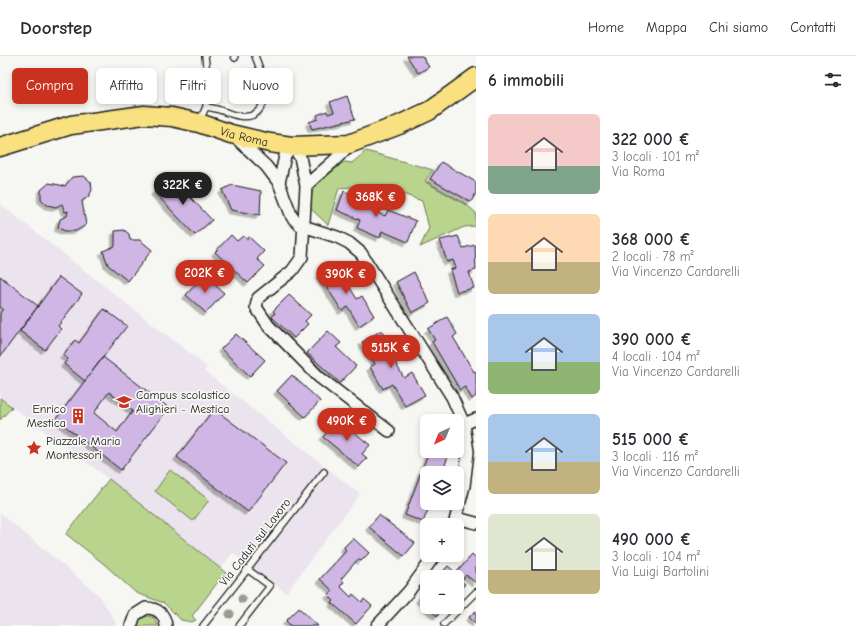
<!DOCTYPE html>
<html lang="it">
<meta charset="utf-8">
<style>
body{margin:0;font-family:"Comic Neue",sans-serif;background:#f2f2f3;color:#2b2b33;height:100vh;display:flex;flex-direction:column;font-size:15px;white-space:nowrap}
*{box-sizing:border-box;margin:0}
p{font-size:13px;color:#7c7c81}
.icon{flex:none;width:22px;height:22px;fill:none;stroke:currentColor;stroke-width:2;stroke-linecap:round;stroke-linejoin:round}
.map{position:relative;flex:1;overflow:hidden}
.side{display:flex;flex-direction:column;background:#fff;width:380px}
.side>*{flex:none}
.top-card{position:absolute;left:12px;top:12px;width:380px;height:36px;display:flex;gap:8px}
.needle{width:26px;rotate:223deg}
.buttons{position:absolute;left:420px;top:358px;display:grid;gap:8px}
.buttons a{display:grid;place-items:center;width:44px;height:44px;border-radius:6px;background:#fff;box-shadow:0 2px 6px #0003;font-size:20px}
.price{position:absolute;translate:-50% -34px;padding:0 9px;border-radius:14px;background:#c8321e;color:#fff;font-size:13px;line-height:26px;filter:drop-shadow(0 1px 2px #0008)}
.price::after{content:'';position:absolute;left:50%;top:24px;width:12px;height:9px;margin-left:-6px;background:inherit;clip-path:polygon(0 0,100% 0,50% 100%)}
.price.selected{background:#222;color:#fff}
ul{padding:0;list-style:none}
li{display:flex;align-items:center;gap:12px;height:100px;padding:0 12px}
li span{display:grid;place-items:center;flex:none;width:112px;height:80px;border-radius:6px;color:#555}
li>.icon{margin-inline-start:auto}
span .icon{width:48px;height:48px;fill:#fffc;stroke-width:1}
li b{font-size:17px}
h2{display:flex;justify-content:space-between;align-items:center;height:48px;padding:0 12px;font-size:17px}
.tag{padding:0 14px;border-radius:6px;background:#fff;box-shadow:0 2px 6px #0003;font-size:14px;line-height:36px}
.tag.selected{background:#c8321e;color:#fff}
header{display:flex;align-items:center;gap:24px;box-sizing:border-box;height:56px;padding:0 20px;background:#fff;border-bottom:1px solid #e1e1e2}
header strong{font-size:19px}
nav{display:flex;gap:22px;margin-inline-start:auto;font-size:14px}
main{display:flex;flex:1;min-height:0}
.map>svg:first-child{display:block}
</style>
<header>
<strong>Doorstep</strong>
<nav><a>Home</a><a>Mappa</a><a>Chi siamo</a><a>Contatti</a></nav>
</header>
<main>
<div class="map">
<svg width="476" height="570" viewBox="0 0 476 570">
<defs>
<filter id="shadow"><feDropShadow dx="-3.5" dy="3.5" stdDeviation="0" flood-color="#0004"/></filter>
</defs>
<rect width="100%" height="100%" fill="#f6f6f2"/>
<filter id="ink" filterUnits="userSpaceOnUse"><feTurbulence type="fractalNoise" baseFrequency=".025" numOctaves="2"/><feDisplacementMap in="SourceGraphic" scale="8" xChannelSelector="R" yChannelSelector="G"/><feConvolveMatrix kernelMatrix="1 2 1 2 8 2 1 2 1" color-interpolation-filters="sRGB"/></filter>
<g filter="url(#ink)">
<!-- built -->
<path fill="#ebe3ee" d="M 0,148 L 207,311 L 204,315 L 360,438 L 286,537 L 233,497 L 221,512 L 109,423 L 0,342 Z
M 0,457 L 99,539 L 115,565 L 115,570 L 0,570 Z"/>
<!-- green -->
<path fill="#b9d58d" stroke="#6a7854" d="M 366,95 L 433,114 L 425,125 L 467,149 L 476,157 L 476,170 L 464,171 L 420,191 L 429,172 L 422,145 L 378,129 L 339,132 L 328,169 L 308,150 L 314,130 L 344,106 L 352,107 Z
M 0,342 L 12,351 L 0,364 Z
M 170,414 L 209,444 L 193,465 L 155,435 Z
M 109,423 L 231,521 L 231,524 L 224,518 L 192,560 L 196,564 L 192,566 L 181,564 L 164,547 L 136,537 L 104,508 L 66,478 Z
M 148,560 L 154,562 L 158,570 L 136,570 L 139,563 Z"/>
<!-- building -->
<path fill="#d0b6e5" stroke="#1c1c1c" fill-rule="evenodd" filter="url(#shadow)" d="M 407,0 L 422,0 L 429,11 L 418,17 Z
M 347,40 L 355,63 L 312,73 L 309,66 L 318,63 L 317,59 L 327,55 L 328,58 L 334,56 L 330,46 Z
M 441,106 L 476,126 L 476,137 L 471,146 L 430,123 Z
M 84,120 L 91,126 L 92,134 L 89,140 L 82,145 L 86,169 L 76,175 L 65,175 L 58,172 L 60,163 L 67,160 L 68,155 L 65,156 L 62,148 L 56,151 L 47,149 L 41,143 L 41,134 L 49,127 L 65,130 L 72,121 Z
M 170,120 L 212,164 L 195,179 L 154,136 Z
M 232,129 L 261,135 L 260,159 L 231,154 L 222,134 Z
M 344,135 L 371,146 L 368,153 L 385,160 L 388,154 L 416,165 L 408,186 L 382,175 L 380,182 L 357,172 L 360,164 L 337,154 Z
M 124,174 L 129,178 L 130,184 L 140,184 L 152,194 L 128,225 L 108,209 L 103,195 L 115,190 L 115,175 Z
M 231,179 L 237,185 L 243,180 L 247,183 L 249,181 L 264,195 L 257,203 L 265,210 L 248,227 L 215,196 Z
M 458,180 L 463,192 L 475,189 L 476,214 L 469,216 L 474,232 L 457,236 L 450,214 L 456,212 L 453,204 L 447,206 L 440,184 Z
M 336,209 L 357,243 L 362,240 L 374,260 L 359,270 L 348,251 L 342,255 L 319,219 Z
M 414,216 L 430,247 L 412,257 L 396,226 Z
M 204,219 L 224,237 L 206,257 L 186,239 Z
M 0,220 L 38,250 L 0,301 L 0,257 L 3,253 L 0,251 Z
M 59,221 L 82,238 L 58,270 L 61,273 L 45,294 L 20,275 Z
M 289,239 L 311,259 L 305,265 L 308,268 L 294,282 L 272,261 L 275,257 L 273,255 Z
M 104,253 L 127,270 L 85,325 L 64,308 L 68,303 L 63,299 L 75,284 L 79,287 Z
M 447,261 L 457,278 L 453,281 L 474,316 L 476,315 L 476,340 L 472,343 L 465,331 L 460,334 L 432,286 L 435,284 L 428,273 Z
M 382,274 L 395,296 L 391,299 L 404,322 L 412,317 L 425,339 L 405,350 L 392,328 L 383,333 L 370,311 L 375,308 L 362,286 Z
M 328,275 L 341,287 L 336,291 L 356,310 L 340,327 L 307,297 Z
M 236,278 L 265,304 L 250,320 L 221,293 Z
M 103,301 L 169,352 L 121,414 L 56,363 ZM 109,336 L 133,355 L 117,376 L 94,357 Z
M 292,319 L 320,345 L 305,361 L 277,335 Z
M 214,353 L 286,407 L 248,456 L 177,401 Z
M 338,363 L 370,389 L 362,398 L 367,402 L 359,411 L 323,381 Z
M 429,395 L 441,395 L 449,398 L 442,417 L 427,417 L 427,447 L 431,447 L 423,466 L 405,459 Z
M 379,459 L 415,487 L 404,500 L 369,471 Z
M 353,482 L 369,497 L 361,505 L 358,503 L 341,523 L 344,526 L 340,530 L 351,541 L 353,538 L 362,546 L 364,543 L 372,550 L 356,568 L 332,547 L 334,545 L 328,539 L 333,535 L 320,523 L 346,495 L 344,491 Z
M 472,499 L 476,503 L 476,527 L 466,519 L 461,525 L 465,528 L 457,537 L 457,521 L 438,521 L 448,510 L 456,517 Z
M 427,534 L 427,551 L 419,543 Z
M 427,551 L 445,551 L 437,560 Z
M 299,552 L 318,570 L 291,570 L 286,565 Z
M 476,555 L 476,568 L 469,561 Z"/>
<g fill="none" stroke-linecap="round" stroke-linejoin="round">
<!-- service casing -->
<g stroke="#1c1c1c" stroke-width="8">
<path id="service" d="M 205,0 L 207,17 L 206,51
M 234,0 L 235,2
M 200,64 L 206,51 C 218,52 228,58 239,60 C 260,64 269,44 264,26 C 262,17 258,8 255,0
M 444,568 L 476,536
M 203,570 L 324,416
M 239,570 L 270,530 L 247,513"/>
</g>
<!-- minor casing -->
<g stroke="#1c1c1c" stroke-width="14">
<path id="minor" d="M 236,82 L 266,110 L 279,127 L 292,161 L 300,169 L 337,181 L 349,187 L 361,197 L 452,341 L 464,368 L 468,396 L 464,430 L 454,469
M 279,127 L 285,100 L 292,90 L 300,101 L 306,130 L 302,201 L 292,215 L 258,242 L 256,251 L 268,269 L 319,321 L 389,375
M 306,130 C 320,115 338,105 349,88
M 464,368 L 476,363
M 457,462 L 476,467
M 131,570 L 135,559 L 146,552 C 157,552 165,558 166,570
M 377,570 L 409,535 L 435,499"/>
</g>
<!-- primary casing -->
<g stroke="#1c1c1c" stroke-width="21">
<g id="primary">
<path id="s1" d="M 0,91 L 71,69 L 144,59 L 172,61 L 199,67 L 231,78 L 270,87 L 292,90 L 349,88 L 399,69 L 429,55 L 476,21"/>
</g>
</g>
<!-- service -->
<use href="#service" stroke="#f6f6f2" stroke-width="5.5"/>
<!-- minor -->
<use href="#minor" stroke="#f6f6f2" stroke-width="11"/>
<!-- primary -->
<use href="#primary" stroke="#f9e181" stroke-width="18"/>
</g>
<!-- trees -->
<g fill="#989d8f">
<circle cx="242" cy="543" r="4.5"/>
<circle cx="230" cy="558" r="4.5"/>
</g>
</g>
<!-- icons -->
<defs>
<g id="school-bare" transform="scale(1.2)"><path d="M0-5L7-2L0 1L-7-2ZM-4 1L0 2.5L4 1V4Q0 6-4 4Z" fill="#c8321e" stroke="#f6f6f2" stroke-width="2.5" paint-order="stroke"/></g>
<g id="building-bare" transform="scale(1.2)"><path d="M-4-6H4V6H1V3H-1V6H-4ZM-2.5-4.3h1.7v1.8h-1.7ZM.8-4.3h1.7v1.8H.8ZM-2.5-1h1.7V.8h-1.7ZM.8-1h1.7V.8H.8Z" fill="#c8321e" stroke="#f6f6f2" stroke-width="2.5" paint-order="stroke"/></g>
<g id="sight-bare" transform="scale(1.2)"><path d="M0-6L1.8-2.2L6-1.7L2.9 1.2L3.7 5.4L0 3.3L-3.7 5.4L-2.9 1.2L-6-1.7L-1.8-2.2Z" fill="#c8321e" stroke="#f6f6f2" stroke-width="2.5" paint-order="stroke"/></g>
</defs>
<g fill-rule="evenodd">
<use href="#school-bare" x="124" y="346"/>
<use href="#building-bare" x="78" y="360"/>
<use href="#sight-bare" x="34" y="392"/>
</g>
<g text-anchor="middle" stroke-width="3.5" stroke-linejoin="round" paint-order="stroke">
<!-- street labels -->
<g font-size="12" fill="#1c1c1c" stroke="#f6f6f2">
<text dy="4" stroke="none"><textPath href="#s1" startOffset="251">Via Roma</textPath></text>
<text transform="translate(255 486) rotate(-52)" y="4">Via Caduti sul Lavoro</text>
</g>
<!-- poi labels -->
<g font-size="12" fill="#1c1c1c" stroke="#f6f6f2" text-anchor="start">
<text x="136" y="343">Campus scolastico<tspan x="136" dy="14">Alighieri - Mestica</tspan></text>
<text x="66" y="357" text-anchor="end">Enrico<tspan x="66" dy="14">Mestica</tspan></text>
<text x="46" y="389">Piazzale Maria<tspan x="46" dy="14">Montessori</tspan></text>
</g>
</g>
</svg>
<div class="buttons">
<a><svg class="needle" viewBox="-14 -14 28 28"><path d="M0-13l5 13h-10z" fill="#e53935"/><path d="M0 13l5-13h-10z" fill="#7c7c81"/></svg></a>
<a><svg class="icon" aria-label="layers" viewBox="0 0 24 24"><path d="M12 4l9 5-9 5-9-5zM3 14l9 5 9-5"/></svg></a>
<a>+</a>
<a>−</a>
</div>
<b class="price selected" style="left:183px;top:150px">322K €</b>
<b class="price" style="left:376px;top:162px">368K €</b>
<b class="price" style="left:205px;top:238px">202K €</b>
<b class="price" style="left:346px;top:239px">390K €</b>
<b class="price" style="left:391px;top:313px">515K €</b>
<b class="price" style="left:347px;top:386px">490K €</b>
<div class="top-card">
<a class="tag selected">Compra</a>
<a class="tag">Affitta</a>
<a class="tag">Filtri</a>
<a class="tag">Nuovo</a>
</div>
</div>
<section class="side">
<h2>6 immobili<svg class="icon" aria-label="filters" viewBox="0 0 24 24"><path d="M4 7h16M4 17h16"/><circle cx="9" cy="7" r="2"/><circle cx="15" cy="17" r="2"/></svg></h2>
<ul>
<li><span style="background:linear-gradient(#f6c9c9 65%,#7fa58c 0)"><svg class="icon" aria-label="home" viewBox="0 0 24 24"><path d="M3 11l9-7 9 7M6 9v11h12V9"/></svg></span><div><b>322 000 €</b><p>3 locali · 101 m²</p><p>Via Roma</p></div></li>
<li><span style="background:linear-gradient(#ffd9b3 60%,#c2b280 0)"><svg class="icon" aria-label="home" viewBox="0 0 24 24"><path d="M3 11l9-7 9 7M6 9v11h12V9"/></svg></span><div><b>368 000 €</b><p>2 locali · 78 m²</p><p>Via Vincenzo Cardarelli</p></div></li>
<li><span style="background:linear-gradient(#a9c7e8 60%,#8fb573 0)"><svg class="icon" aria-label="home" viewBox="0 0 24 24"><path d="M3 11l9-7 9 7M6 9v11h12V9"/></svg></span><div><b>390 000 €</b><p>4 locali · 104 m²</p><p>Via Vincenzo Cardarelli</p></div></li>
<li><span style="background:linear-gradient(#a9c7e8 60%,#c2b280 0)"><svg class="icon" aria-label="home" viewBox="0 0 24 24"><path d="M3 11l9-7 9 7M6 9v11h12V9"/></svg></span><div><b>515 000 €</b><p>3 locali · 116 m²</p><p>Via Vincenzo Cardarelli</p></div></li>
<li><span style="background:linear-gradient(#dfe7d0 70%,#c2b280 0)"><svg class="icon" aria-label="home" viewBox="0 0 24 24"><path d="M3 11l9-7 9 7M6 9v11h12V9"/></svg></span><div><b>490 000 €</b><p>3 locali · 104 m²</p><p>Via Luigi Bartolini</p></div></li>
</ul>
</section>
</main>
